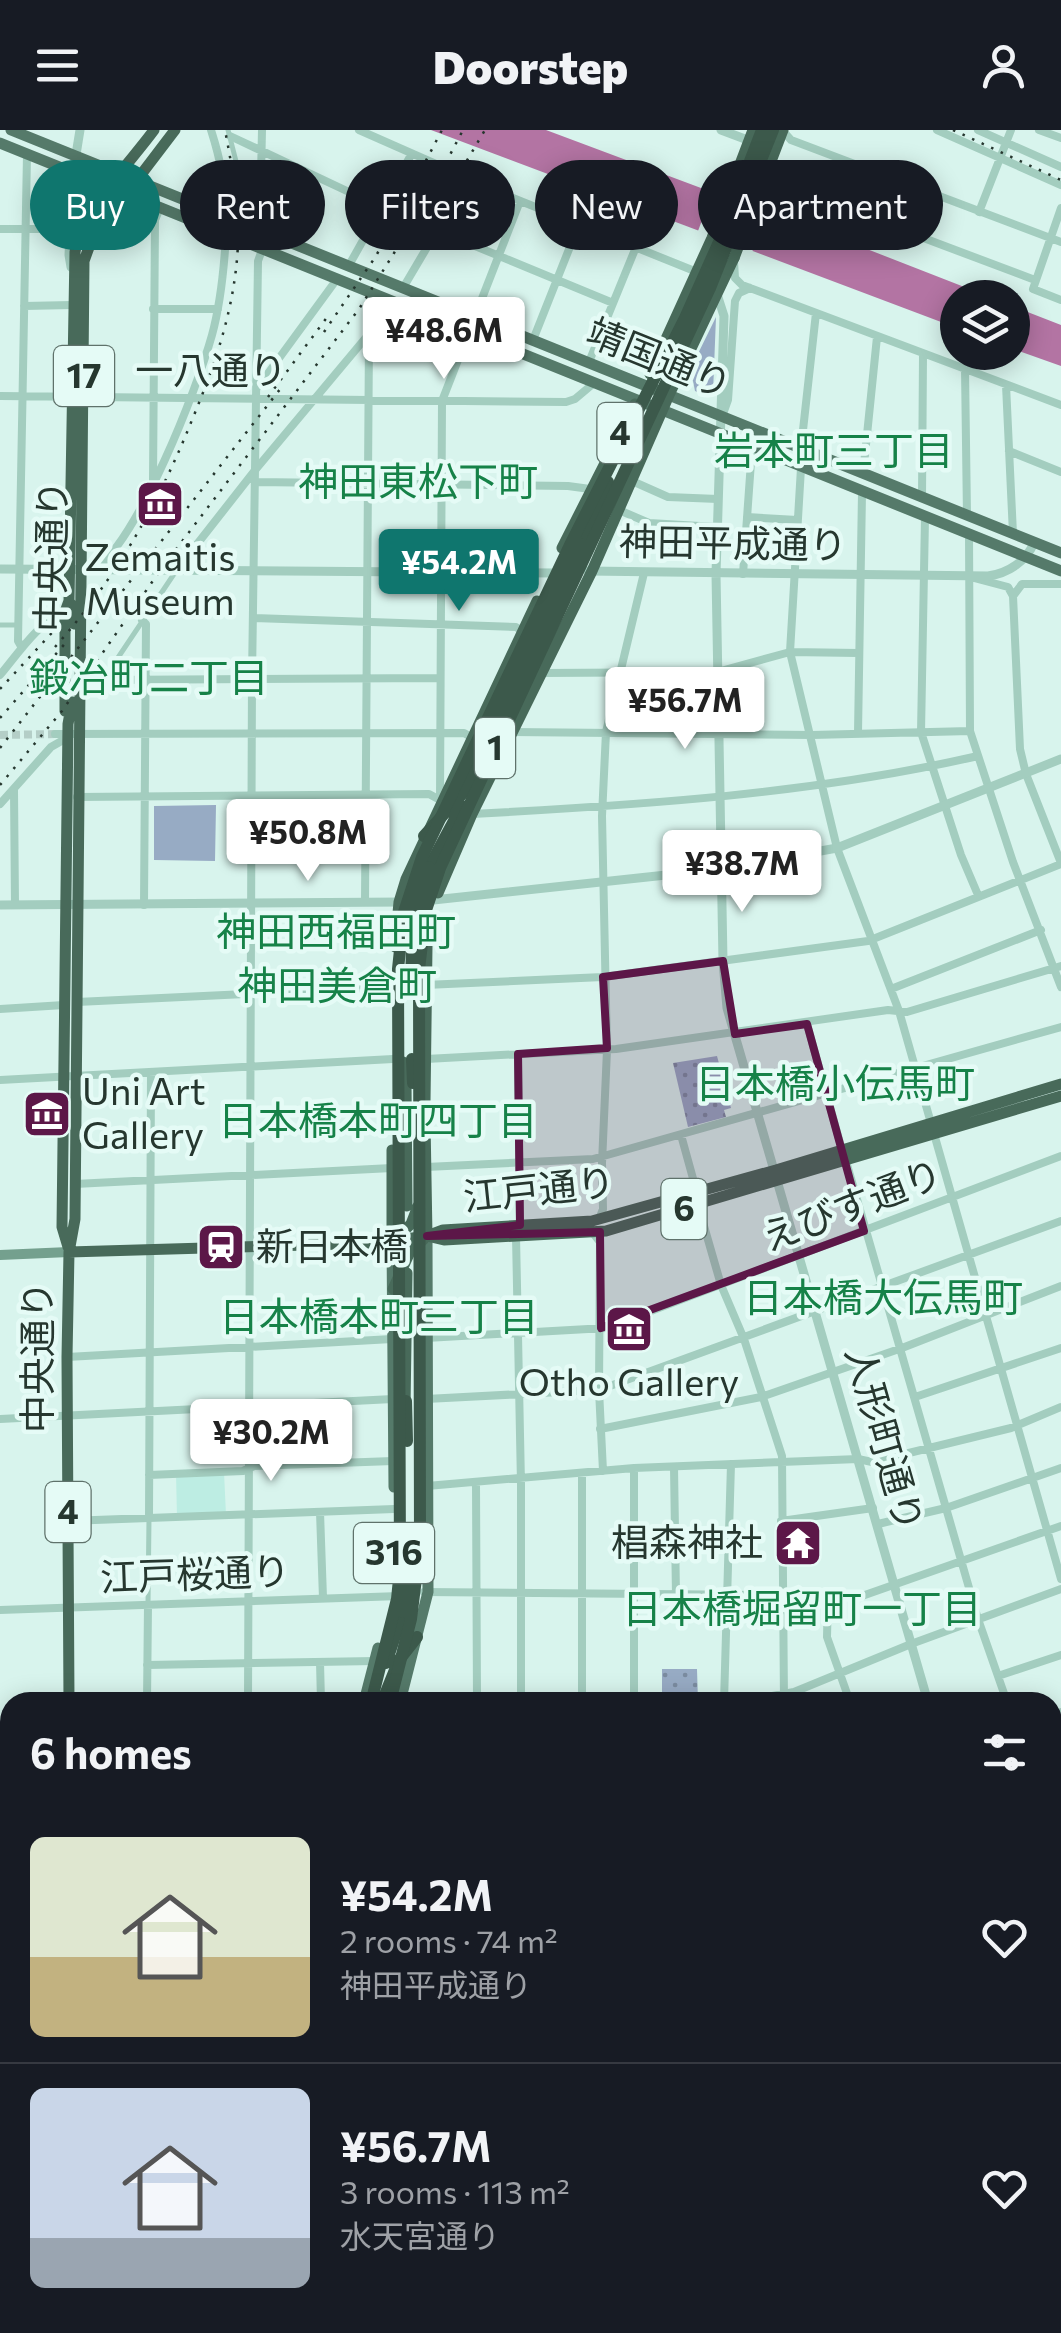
<!DOCTYPE html>
<meta charset="utf-8">
<style>
body{margin:0;font-family:Commissioner,"Noto Sans JP",sans-serif;background:#242831;color:#f1f3f6;height:100vh;display:flex;flex-direction:column;font-size:38px;white-space:nowrap}
*{box-sizing:border-box;margin:0}
p{font-size:32px;color:#9ea1a6}
.icon{flex:none;width:55px;height:55px;fill:none;stroke:currentColor;stroke-width:2;stroke-linecap:round;stroke-linejoin:round}
.map{position:relative;flex:1;overflow:hidden}
.details{position:absolute;left:0px;top:1562px;width:1062px;height:642px;display:flex;flex-direction:column;background:#171b24;border-radius:30px 30px 0 0;box-shadow:0 5px 25px #0003}
.details>*{flex:none}
.guide{position:absolute;left:30px;top:30px;width:1002px;height:90px;display:flex;gap:20px}
.controls{position:absolute;left:940px;top:150px;display:grid;gap:20px}
.controls a{display:grid;place-items:center;width:90px;height:90px;border-radius:50%;background:#171b24;box-shadow:0 5px 25px #0003;font-size:50px}
.price{position:absolute;translate:-50% -85px;padding:0 22px;border-radius:10px;background:#fff;color:#222;font-size:32px;line-height:65px;filter:drop-shadow(0 2px 5px #0008)}
.price::after{content:'';position:absolute;left:50%;top:60px;width:30px;height:22px;margin-left:-15px;background:inherit;clip-path:polygon(0 0,100% 0,50% 100%)}
.price.active{background:#0f766e;color:#fff}
ul{padding:0;list-style:none}
li{display:flex;align-items:center;gap:30px;height:250px;padding:0 30px}
li+li{border-top:2px solid #363941}
li span{display:grid;place-items:center;flex:none;width:280px;height:200px;border-radius:15px;color:#555}
li>.icon{margin-inline-start:auto}
span .icon{width:120px;height:120px;fill:#fffc;stroke-width:1}
li b{font-size:42px}
h2{display:flex;justify-content:space-between;align-items:center;height:120px;padding:0 30px;font-size:42px}
.tag{padding:0 35px;border-radius:45px;background:#171b24;box-shadow:0 5px 25px #0003;font-size:35px;line-height:90px}
.tag.active{background:#0f766e;color:#fff}
header{display:flex;justify-content:space-between;align-items:center;height:130px;padding:0 30px;background:#171b24;font-size:45px;font-weight:800}
.map>svg:first-child{display:block}
</style>
<header><svg class="icon" aria-label="menu" viewBox="0 0 24 24"><path d="M4 6h16M4 12h16M4 18h16"/></svg>Doorstep<svg class="icon" aria-label="person" viewBox="0 0 24 24"><circle cx="12" cy="8" r="4"/><path d="M4 21q1-7 8-7t8 7"/></svg></header>
<div class="map">
<svg width="1061" height="2203" viewBox="0 0 1061 2203">
<defs>
<pattern id="park-dots" width="8" height="8" patternUnits="userSpaceOnUse" patternTransform="scale(2.5)"><rect width="8" height="8" fill="#97abc4"/><path d="M2 2h.1M6 6h.1" fill="none" stroke="#7b8ca0" stroke-width="1.8" stroke-linecap="round"/></pattern>
</defs>
<rect width="100%" height="100%" fill="#d8f4ed"/>
<!-- grass -->
<path fill="#97abc4" d="M 716,187 L 713,263 L 707,266 L 695,261 L 693,251 L 686,248 Z
M 216,675 L 215,731 L 154,730 L 154,676 Z"/>
<!-- park -->
<path fill="url(#park-dots)" d="M 717,926 L 731,978 L 724,980 L 726,987 L 688,997 L 673,933 Z
M 662,1539 L 697,1539 L 698,1572 L 662,1572 Z"/>
<!-- plaza -->
<path fill="#bdede3" d="M 224,1342 L 226,1385 L 177,1387 L 176,1344 Z"/>
<!-- water -->
<path fill="#b374a3" d="M 431,0 L 546,0 L 709,61 L 713,59 L 990,167 L 958,168 L 957,198 Z
M 1012,176 L 1061,195 L 1061,236 L 1013,219 Z"/>
<!-- pier -->
<path fill="#d8f4ed" d="M 714,58 L 768,79 L 752,122 L 698,101 Z"/>
<g fill="none" stroke-linecap="round" stroke-linejoin="round">
<!-- minor-tunnel -->
<path stroke="#b4cec7" stroke-width="8" stroke-dasharray="8 4" stroke-linecap="butt" d="M 0,605 L 55,604"/>
<!-- pedestrian -->
<path stroke="#a3cdbf" stroke-width="5" d="M 228,0 L 238,39 L 241,90
M 0,495 L 17,495
M 80,571 L 103,550 L 176,441
M 148,1475 L 149,1388
M 1052,2106 L 1061,2104"/>
<!-- minor -->
<path stroke="#a3cdbf" stroke-width="8" d="M 211,0 C 219,25 228,58 220,84
M 359,0 L 513,68 L 697,142
M 937,0 L 1061,55
M 978,0 L 1061,37
M 1039,0 L 1061,8
M 783,1 L 791,10 L 1061,112
M 230,6 L 383,78 L 613,173
M 763,56 L 775,52 L 1035,150
M 1061,78 L 1033,159 L 1061,170
M 979,82 L 1011,0
M 888,95 L 904,53
M 0,99 L 70,99
M 257,99 L 260,89 L 262,0
M 734,132 L 735,148 L 742,155 L 1061,275
M 348,137 L 411,25
M 403,158 L 468,48
M 24,176 L 72,175
M 153,179 L 218,179
M 533,210 L 579,94
M 589,232 L 636,117
M 965,239 L 967,386
M 1006,255 L 1013,404
M 258,257 L 337,149
M 0,266 L 566,272 L 575,269 L 594,253
M 723,284 L 728,270 L 735,171 L 739,163 L 750,158
M 801,318 L 816,183
M 1009,321 L 1061,342
M 801,338 L 790,522 L 837,718 L 899,881 L 1061,1449
M 863,344 L 877,207
M 632,351 L 668,367 L 718,369
M 153,352 L 155,90 L 160,78
M 256,352 L 568,356 L 590,359
M 922,368 L 923,224
M 619,380 L 649,393 L 717,397
M 747,387 L 797,390
M 925,388 L 921,602 L 961,725 L 978,765
M 969,404 L 970,601 L 1013,732 L 1061,857
M 95,440 C 140,405 196,262 212,205 C 221,172 224,140 226,105
M 176,441 L 256,339 L 394,174
M 743,444 L 752,318
M 974,448 L 1008,457 L 1013,466 L 1020,619 L 1026,644 L 1061,733
M 1013,466 L 1022,454 L 1061,454
M 253,488 L 516,497 L 522,501
M 142,490 L 146,494 L 144,775
M 22,518 L 18,511 L 27,24
M 541,543 L 717,542 L 790,522 L 858,523
M 0,545 C 17,525 40,490 65,482
M 103,550 L 438,548
M 512,602 L 812,605 L 970,601
M 858,603 L 862,363
M 55,604 L 464,603 L 471,607
M 14,660 L 15,775
M 77,667 L 429,664 L 440,670
M 440,670 L 442,271 L 520,71
M 0,674 L 51,617 L 65,609
M 472,684 C 641,675 813,664 978,626
M 365,772 L 369,206
M 425,855 L 603,847 L 868,811 L 1061,734
M 891,859 L 1041,800
M 77,872 L 394,857
M 0,879 L 64,875
M 807,894 L 842,1020
M 518,924 L 520,1095
M 426,929 L 616,919 L 888,880 L 907,882 L 1061,836
M 0,950 L 393,929
M 681,1005 L 697,1063
M 846,1031 L 978,1489 L 1007,1572
M 426,1037 L 593,1029 L 1061,897
M 75,1054 L 392,1038
M 704,1074 L 700,1082 L 721,1155 L 744,1209 L 782,1326 L 784,1572
M 600,1087 L 603,1079 L 602,1033 L 607,920 L 602,686 L 606,602 L 644,443
M 593,1103 L 600,1112 L 599,1260 L 603,1341
M 516,1106 L 521,1354 L 521,1572
M 426,1208 L 606,1198 L 1061,1026
M 67,1227 L 392,1209
M 915,1267 L 1061,1218
M 426,1269 L 599,1260 L 1061,1091
M 0,1289 L 393,1269
M 600,1299 L 761,1267 L 902,1218 L 1061,1156
M 674,1337 L 676,1465
M 634,1338 L 634,1572
M 582,1344 L 582,1572
M 149,1345 L 243,1341 L 254,1336 L 393,1331
M 476,1353 L 477,1572
M 427,1356 L 634,1338 L 858,1329 L 872,1332 L 1011,1298 L 1061,1277
M 320,1382 L 323,1468
M 149,1388 L 151,942
M 68,1391 L 394,1379
M 781,1391 L 873,1378
M 878,1394 L 946,1378 L 1061,1338
M 424,1462 L 862,1466 L 1061,1396
M 828,1466 L 827,1507 L 850,1572
M 0,1480 L 400,1466
M 320,1532 L 321,1572
M 147,1535 L 375,1531
M 998,1546 L 1061,1525
M 147,1572 L 148,1475
M 248,1572 L 252,548 L 258,131 L 262,120
M 724,1572 L 731,1334
M 739,1572 L 794,1562 L 911,1514 L 1061,1459
M 1052,1585 L 1061,1582
M 0,1603 L 10,1603
M 1052,1647 L 1061,1644
M 1052,1705 L 1061,1702
M 1052,1716 L 1061,1744
M 0,1734 L 10,1740
M 0,1867 L 10,1870
M 1052,1868 L 1061,1865
M 1052,1916 L 1061,1913
M 0,1992 L 10,2002
M 1052,2089 L 1061,2087
M 1052,2135 L 1061,2133
M 290,2195 L 298,2203
M 419,2195 L 426,2203
M 931,2195 L 933,2203
M 1003,2195 L 1005,2203
M 1046,2195 L 1049,2203
M 627,2200 L 641,2203
M 151,2203 L 159,2195
M 269,2203 L 277,2195
M 332,2203 L 340,2195
M 397,2203 L 405,2195
M 676,2203 L 677,2195
M 803,2203 L 834,2195"/>
<!-- tertiary -->
<path stroke="#a3cdbf" stroke-width="9" d="M 721,0 L 753,12
M 71,137 L 69,125 L 73,43 L 80,0
M 716,161 L 724,186 L 716,444 L 723,831 L 727,878 L 928,1572
M 0,439 L 557,443
M 588,441 L 988,446 C 1009,443 1026,431 1034,413
M 424,771 L 722,739 L 837,718 L 1061,629
M 0,775 L 404,772
M 0,1688 L 10,1695
M 1052,1767 L 1061,1763
M 1052,1990 L 1061,2016
M 490,2195 L 491,2203
M 725,2195 L 727,2203"/>
<!-- secondary -->
<path stroke="#74a08e" stroke-width="10" d="M 0,1125 L 69,1122"/>
<!-- primary -->
<path stroke="#557a6a" stroke-width="11" d="M 11,0 L 1061,423
M 0,13 L 1061,441
M 392,1111 L 394,1357
M 364,1572 L 378,1518
M 400,1572 L 428,1462 L 427,1106
M 0,2098 L 10,2108
M 0,2122 L 10,2132
M 73,2195 L 81,2203
M 96,2195 L 103,2203
M 0,2200 L 10,2190
M 11,2203 L 19,2195
M 23,2203 L 31,2195
M 37,2203 L 45,2195"/>
<!-- trunk -->
<path stroke="#486a5a" stroke-width="11" d="M 755,73 L 783,0
M 650,244 L 712,108 L 753,0
M 562,418 L 635,274
M 74,494 L 75,482 L 69,471 L 75,122 C 81,82 130,33 154,0
M 65,581 L 65,482 L 69,471
M 438,763 L 472,684 L 592,441 L 669,265 L 734,128
M 395,817 L 399,772 L 406,749 L 537,471
M 403,932 L 406,953 L 407,1076
M 425,972 L 427,816
M 425,991 L 427,1106
M 427,1106 L 444,1110 L 606,1101 L 1061,966
M 395,1109 L 411,1094 L 418,1076
M 392,1111 L 392,1020
M 68,1117 L 62,1097 L 68,594 L 72,572
M 69,1122 L 377,1113 L 427,1106 L 443,1100 L 592,1091 L 776,1040 L 1061,954
M 393,1159 L 410,1122 L 424,1109
M 405,1278 L 407,1143
M 69,1572 L 67,1227 L 69,1122 L 75,1089 L 84,131 L 92,109 L 175,0
M 0,1827 L 10,1810
M 0,1847 L 10,1832"/>
<!-- motorway -->
<path stroke="#3c594b" stroke-width="12" d="M 581,414 L 608,352
M 424,706 L 463,663 L 487,612
M 429,737 L 462,676
M 412,929 L 413,953
M 406,1271 L 407,1311
M 386,1533 L 403,1482
M 382,1572 L 399,1530 L 417,1507
M 0,1804 L 10,1808
M 207,2203 L 215,2195
M 226,2203 L 234,2195
M 546,2203 L 547,2195
M 556,2203 L 557,2195
M 567,2203 L 568,2195
M 577,2203 L 578,2195"/>
<!-- rail -->
<path stroke="#26372f" stroke-width="2.5" stroke-dasharray="2.5 8" stroke-linecap="butt" d="M 953,0 L 1061,50
M 424,103 L 485,0
M 324,202 L 376,126 L 442,0
M 268,267 L 328,186
M 55,517 C 116,448 158,375 192,290 C 214,237 232,186 237,129 C 241,85 233,42 225,0
M 0,559 L 61,493
M 0,588 L 69,509
M 0,618 L 281,258
M 0,655 L 62,581 L 164,435 L 359,179 L 421,80 L 463,0"/>
<!-- trunk-bridge -->
<path stroke="#486a5a" stroke-width="11" d="M 734,128 L 755,73"/>
<!-- motorway-bridge -->
<path stroke="#3c594b" stroke-width="12" d="M 500,587 L 581,414
M 411,847 L 413,794 L 429,737
M 403,1482 L 409,1425
M 372,1569 L 397,1469 L 400,1439 L 398,839 L 404,782 L 422,727 L 570,415 L 685,188 L 719,112 L 762,0
M 390,1572 L 411,1489 L 420,1416 L 419,839 L 426,780 L 440,738 L 710,158 L 773,0
M 0,1771 L 10,1777"/>
</g>
<!-- marked area -->
<path fill="#5c1748" fill-opacity="0.2" stroke="#5c1748" stroke-width="8" stroke-linejoin="round" d="M 723,831 L 735,904 L 807,894 L 864,1101 L 601,1198 L 600,1102 L 427,1106 L 520,1095 L 518,924 L 607,918 L 603,847 Z"/>
<!-- icons -->
<defs>
<g id="museum-square" transform="scale(2.5)"><rect x="-9" y="-9" width="18" height="18" rx="4" fill="#5c1748" stroke="#e5fbf6"/><path d="M0-6L6-3V-2H-6V-3ZM-5-1h2V3h-2ZM-1-1h2V3h-2ZM3-1h2V3H3ZM-6 4H6V6H-6Z" fill="#fff"/></g>
<g id="station-square" transform="scale(2.5)"><rect x="-9" y="-9" width="18" height="18" rx="4" fill="#5c1748" stroke="#e5fbf6"/><path d="M-3-6H3Q5-6 5-4V2Q5 4 3 4L4.5 6H3L1.5 4h-3L-3 6H-4.5L-3 4Q-5 4-5 2V-4Q-5-6-3-6ZM-3.5-4v3h7v-3ZM-3.5 1v1.5H-2V1ZM2 1v1.5H3.5V1Z" fill="#fff"/></g>
<g id="temple-square" transform="scale(2.5)"><rect x="-9" y="-9" width="18" height="18" rx="4" fill="#5c1748" stroke="#e5fbf6"/><path d="M0-6L5-2H3V0L6.5 2.5H4V6H1.5V3h-3V6H-4V2.5H-6.5L-3 0V-2H-5Z" fill="#fff"/></g>
</defs>
<g fill-rule="evenodd">
<use href="#museum-square" x="160" y="374"/>
<use href="#museum-square" x="47" y="984"/>
<use href="#station-square" x="221" y="1117"/>
<use href="#museum-square" x="629" y="1199"/>
<use href="#temple-square" x="798" y="1413"/>
</g>
<g text-anchor="middle" stroke-width="9" stroke-linejoin="round" paint-order="stroke">
<!-- shield labels -->
<g fill="#e5fbf6" stroke="#5f726b" stroke-width="2.5">
<rect x="54" y="216" width="60" height="60" rx="8"/>
<rect x="597.5" y="273" width="45" height="60" rx="8"/>
<rect x="475" y="588" width="40" height="60" rx="8"/>
<rect x="661.5" y="1049" width="45" height="60" rx="8"/>
<rect x="45.5" y="1352" width="45" height="60" rx="8"/>
<rect x="354" y="1393" width="80" height="60" rx="8"/>
</g>
<g font-size="35" font-weight="bold" fill="#26372f">
<text x="84" y="258">17</text>
<text x="620" y="315">4</text>
<text x="495" y="630">1</text>
<text x="684" y="1091">6</text>
<text x="68" y="1394">4</text>
<text x="394" y="1435">316</text>
</g>
<!-- street labels -->
<g font-size="38" fill="#26372f" stroke="#e5fbf6">
<text transform="translate(659 229) rotate(22)" y="13">靖国通り</text>
<text x="211" y="254">一八通り</text>
<text transform="translate(733 414) rotate(1)" y="13">神田平成通り</text>
<text transform="translate(52 426) rotate(-89)" y="13">中央通り</text>
<text transform="translate(539 1060) rotate(-6)" y="13">江戸通り</text>
<text transform="translate(852 1076) rotate(-21)" y="13">えびす通り</text>
<text transform="translate(38 1227) rotate(-90)" y="13">中央通り</text>
<text transform="translate(884 1309) rotate(74)" y="13">人形町通り</text>
<text transform="translate(195 1445) rotate(-2)" y="13">江戸桜通り</text>
</g>
<!-- poi labels -->
<g font-size="38" fill="#26372f" stroke="#e5fbf6">
<text x="160" y="441">Zemaitis<tspan x="160" dy="44">Museum</tspan></text>
<text x="82" y="975" text-anchor="start">Uni Art<tspan x="82" dy="44">Gallery</tspan></text>
<text x="256" y="1130" text-anchor="start">新日本橋</text>
<text x="629" y="1266">Otho Gallery</text>
<text x="763" y="1426" text-anchor="end">椙森神社</text>
</g>
<!-- neighbourhood labels -->
<g font-size="40" fill="#168248" stroke="#e5fbf6">
<text x="834" y="335">岩本町三丁目</text>
<text x="418" y="366">神田東松下町</text>
<text x="149" y="562">鍛冶町二丁目</text>
<text x="336" y="816">神田西福田町</text>
<text x="337" y="870">神田美倉町</text>
<text x="835" y="968">日本橋小伝馬町</text>
<text x="378" y="1005">日本橋本町四丁目</text>
<text x="883" y="1182">日本橋大伝馬町</text>
<text x="379" y="1201">日本橋本町三丁目</text>
<text x="802" y="1493">日本橋堀留町一丁目</text>
</g>
</g>
</svg>
<div class="controls">
<a><svg class="icon" aria-label="layers" viewBox="0 0 24 24"><path d="M12 4l9 5-9 5-9-5zM3 14l9 5 9-5"/></svg></a>
</div>
<b class="price" style="left:444px;top:252px">¥48.6M</b>
<b class="price active" style="left:459px;top:484px">¥54.2M</b>
<b class="price" style="left:685px;top:622px">¥56.7M</b>
<b class="price" style="left:308px;top:754px">¥50.8M</b>
<b class="price" style="left:742px;top:785px">¥38.7M</b>
<b class="price" style="left:271px;top:1354px">¥30.2M</b>
<div class="guide">
<a class="tag active">Buy</a>
<a class="tag">Rent</a>
<a class="tag">Filters</a>
<a class="tag">New</a>
<a class="tag">Apartment</a>
</div>
<section class="details">
<h2>6 homes<svg class="icon" aria-label="filters" viewBox="0 0 24 24"><path d="M4 7h16M4 17h16"/><circle cx="9" cy="7" r="2"/><circle cx="15" cy="17" r="2"/></svg></h2>
<ul>
<li><span style="background:linear-gradient(#dfe7d0 60%,#c2b280 0)"><svg class="icon" aria-label="home" viewBox="0 0 24 24"><path d="M3 11l9-7 9 7M6 9v11h12V9"/></svg></span><div><b>¥54.2M</b><p>2 rooms · 74 m²</p><p>神田平成通り</p></div><svg class="icon" aria-label="heart" viewBox="0 0 24 24"><path d="M12 20l-8-8c-3-5 5-10 8-4 3-6 11-1 8 4z"/></svg></li>
<li><span style="background:linear-gradient(#c9d6e8 75%,#9aa5b1 0)"><svg class="icon" aria-label="home" viewBox="0 0 24 24"><path d="M3 11l9-7 9 7M6 9v11h12V9"/></svg></span><div><b>¥56.7M</b><p>3 rooms · 113 m²</p><p>水天宮通り</p></div><svg class="icon" aria-label="heart" viewBox="0 0 24 24"><path d="M12 20l-8-8c-3-5 5-10 8-4 3-6 11-1 8 4z"/></svg></li>
</ul>
</section>
</div>
